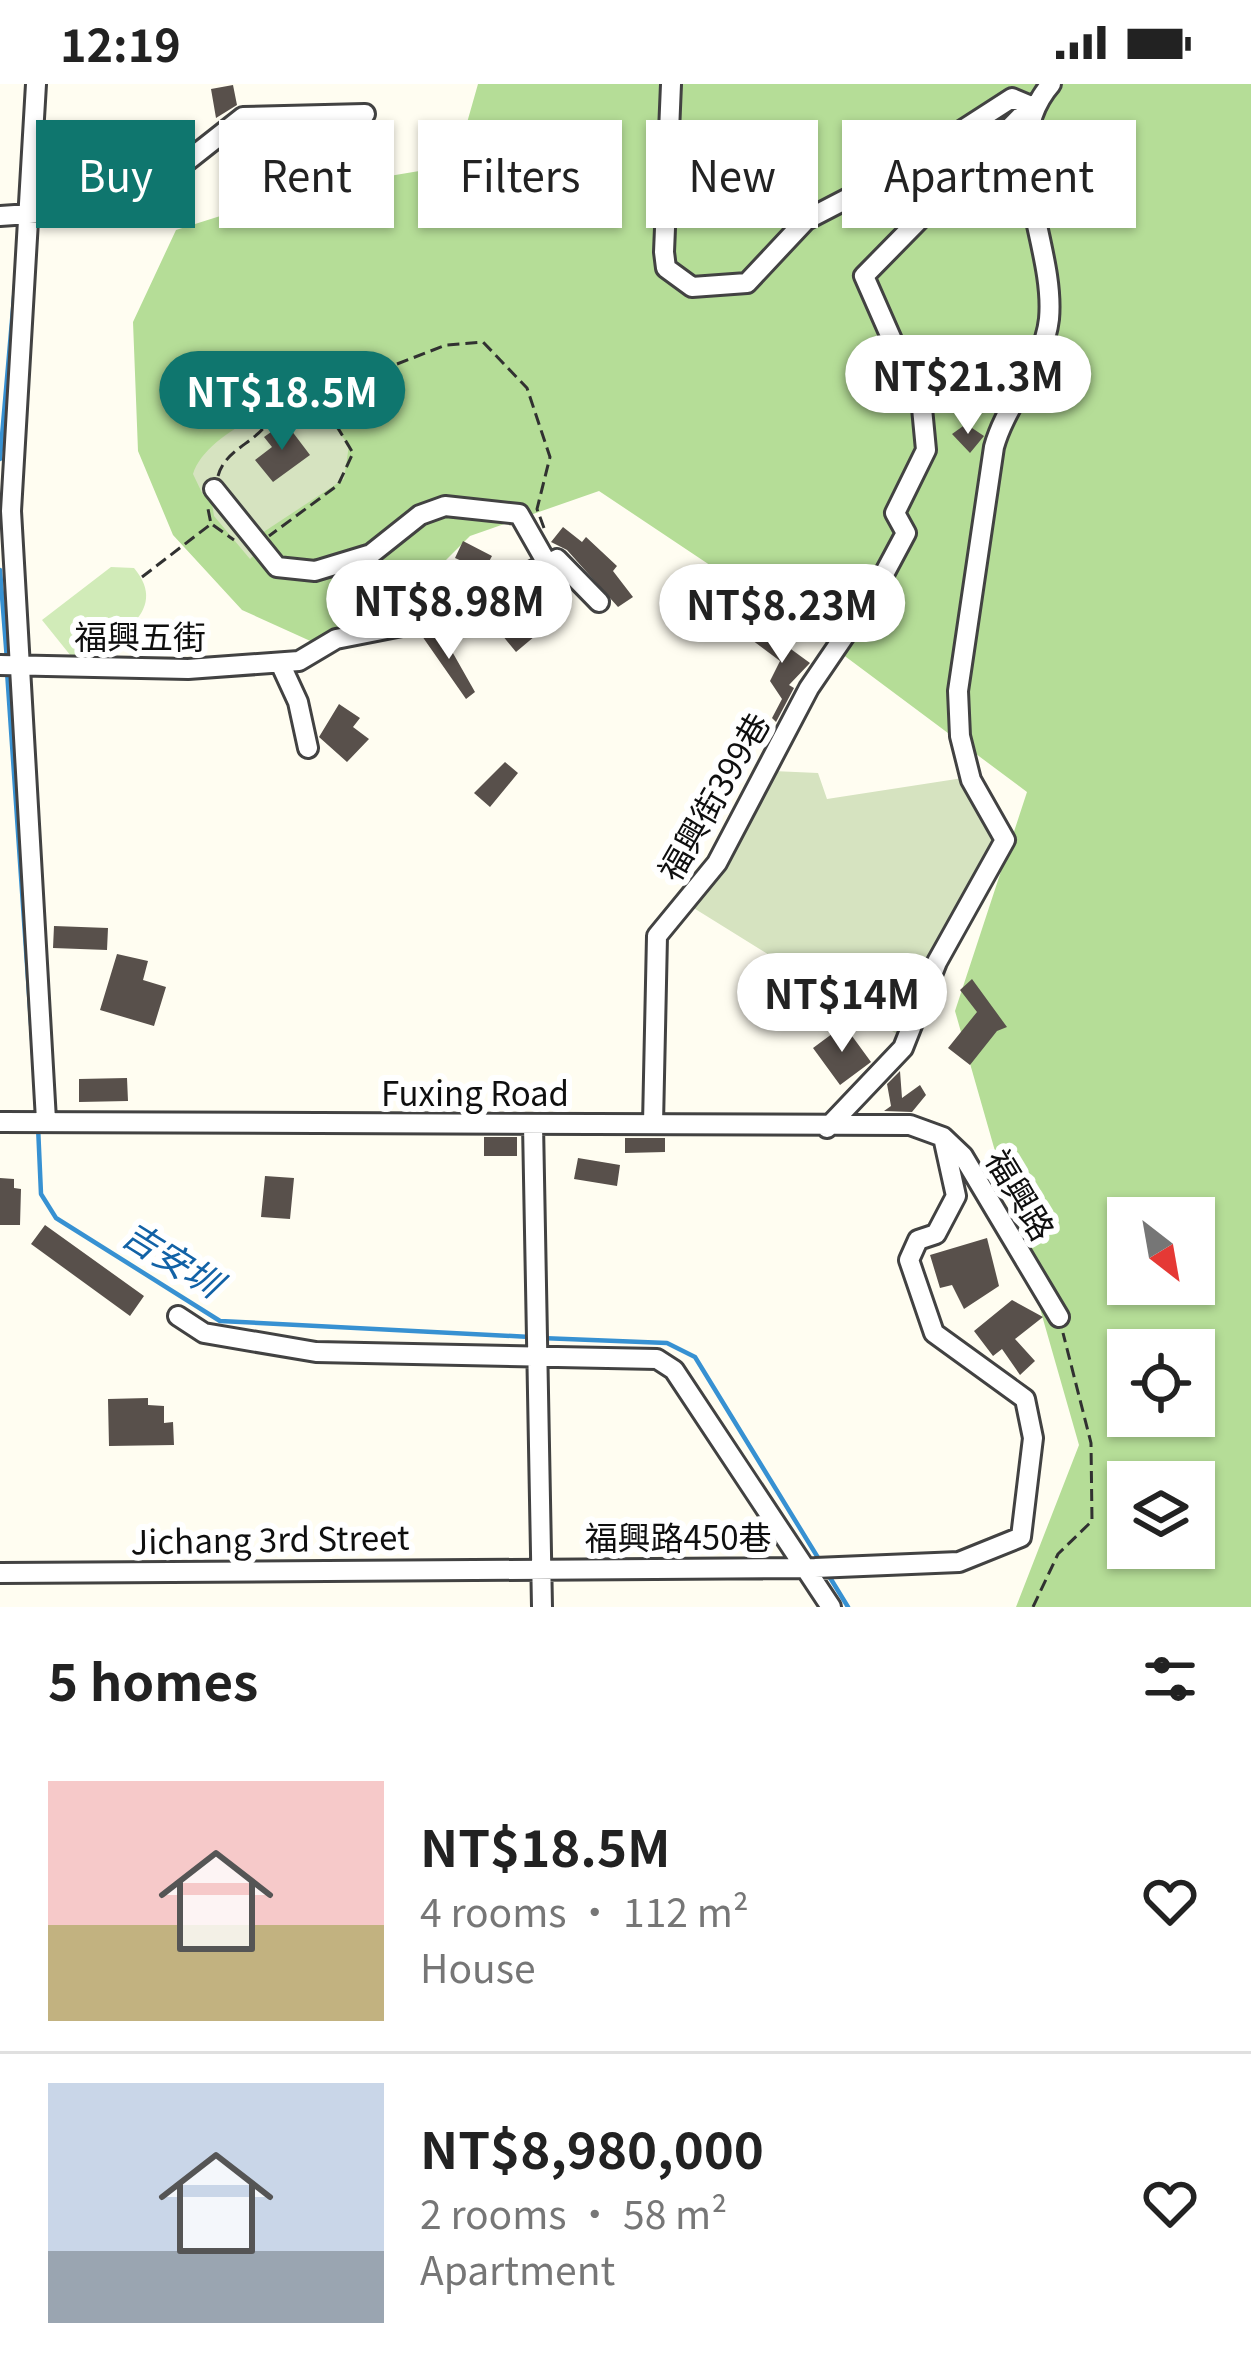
<!DOCTYPE html>
<meta charset="utf-8">
<style>
body{margin:0;font-family:Georgia,"Noto Sans TC",serif;background:#f2f2f2;color:#222;height:100vh;display:flex;flex-direction:column;font-size:45px;white-space:nowrap}
*{box-sizing:border-box;margin:0}
p{font-size:39px;color:#767676}
.icon{flex:none;width:66px;height:66px;fill:none;stroke:currentColor;stroke-width:2;stroke-linecap:round;stroke-linejoin:round}
.map{position:relative;height:1523px;overflow:hidden}
.sheet{display:flex;flex-direction:column;background:#fff;flex:1}
.sheet>*{flex:none}
.top-card{position:absolute;left:36px;top:36px;width:1179px;height:108px;display:flex;gap:24px}
.needle{width:78px;rotate:149deg}
.tools{position:absolute;left:1107px;top:1113px;display:grid;gap:24px}
.tools a{display:grid;place-items:center;width:108px;height:108px;border-radius:0px;background:#fff;box-shadow:0 3px 9px #0004;font-size:60px}
.price{position:absolute;translate:-50% -102px;padding:0 27px;border-radius:42px;background:#fff;color:#222;font-size:39px;line-height:78px;filter:drop-shadow(0 3px 6px #0008)}
.price::after{content:'';position:absolute;left:50%;top:72px;width:36px;height:27px;margin-left:-18px;background:inherit;clip-path:polygon(0 0,100% 0,50% 100%)}
.price.on{background:#0f766e;color:#fff}
ul{padding:0;list-style:none}
li{display:flex;align-items:center;gap:36px;height:300px;padding:0 48px}
li+li{border-top:3px solid #e0e0e0}
li span{display:grid;place-items:center;flex:none;width:336px;height:240px;border-radius:0px;color:#555}
li>.icon{margin-inline-start:auto}
span .icon{width:144px;height:144px;fill:#fffc;stroke-width:1}
li b{font-size:51px}
h2{display:flex;justify-content:space-between;align-items:center;height:144px;padding:0 48px;font-size:51px}
.tag{padding:0 42px;border-radius:0px;background:#fff;box-shadow:0 3px 9px #0004;font-size:42px;line-height:108px}
.tag.on{background:#0f766e;color:#fff}
.status{display:flex;justify-content:space-between;align-items:center;height:84px;padding:0 60px;background:#fff;direction:ltr}
.status svg{height:33px;fill:currentColor}
.map>svg:first-child{display:block}
</style>
<div class="status"><b>12:19</b><svg viewBox="0 0 49 12"><path d="M0 12V9h3v3zM5 12V6h3v6zM10 12V3h3v9zM15 12V0h3v12zM26 1h20v11H26zM47 4h2v5h-2z"/></svg></div>
<div class="map">
<svg width="1251" height="1523" viewBox="0 0 1251 1523">
<rect width="100%" height="100%" fill="#fffdf1"/>
<!-- green -->
<path fill="#d1ebb8" d="M 111,483 L 134,484 C 172,529 112,555 79,582 L 42,536 Z"/>
<!-- forest -->
<path fill="#b5dd97" fill-rule="evenodd" d="M 478,0 L 1251,0 L 1251,1523 L 1016,1523 L 1079,1361 L 955,927 L 1027,708 L 834,564 L 599,407 L 470,452 L 416,506 L 317,560 L 242,526 L 173,451 L 138,367 L 133,238 L 176,146 L 300,107 L 455,81 ZM 1128,1134 L 1194,1134 L 1194,1200 L 1128,1200 ZM 1128,1266 L 1194,1266 L 1194,1332 L 1128,1332 ZM 1128,1398 L 1194,1398 L 1194,1464 L 1128,1464 Z"/>
<!-- cemetery -->
<path fill="#d6e3c0" d="M 290,320 L 316,320 L 349,361 L 344,395 L 259,451 L 265,461 L 250,475 L 214,432 L 210,406 L 203,411 L 193,390 C 203,357 258,329 290,320 Z
M 773,687 L 818,689 L 827,715 L 963,694 L 997,756 L 929,871 L 900,952 L 692,823 Z"/>
<g fill="none" stroke-linecap="round" stroke-linejoin="round">
<!-- stream -->
<path stroke="#3791d2" stroke-width="4.5" d="M 0,375 L 17,179
M 0,486 L 7,576
M 7,587 L 34,983
M 38,1042 L 41,1110 L 56,1134 L 220,1237 L 530,1253
M 541,1254 L 667,1259 L 695,1273 L 820,1477
M 829,1492 L 848,1523"/>
</g>
<!-- building -->
<path fill="#58504b" d="M 233,1 L 237,21 L 216,34 L 211,5 Z
M 972,254 L 1008,301 L 964,331 L 948,313 L 955,307 L 938,292 Z
M 285,338 L 310,371 L 273,398 L 255,376 L 272,363 L 264,353 Z
M 966,340 L 984,352 L 970,369 L 952,350 Z
M 563,443 L 582,458 L 586,453 L 617,482 L 613,487 L 633,513 L 618,523 L 567,466 L 551,458 Z
M 463,457 L 492,472 L 484,487 L 455,474 Z
M 494,520 L 512,537 L 518,532 L 535,552 L 516,568 L 493,540 L 489,544 L 478,533 Z
M 762,544 L 810,579 L 789,601 L 794,604 L 776,638 L 772,634 L 782,615 L 770,597 L 780,577 L 752,556 Z
M 441,548 L 475,608 L 466,615 L 422,552 Z
M 339,620 L 360,634 L 353,643 L 369,655 L 347,678 L 319,653 Z
M 505,678 L 518,689 L 490,723 L 474,709 Z
M 54,842 L 108,844 L 107,866 L 53,864 Z
M 117,870 L 148,877 L 143,896 L 166,903 L 154,942 L 100,926 Z
M 972,895 L 1007,943 L 997,947 L 970,981 L 948,964 L 977,928 L 960,906 Z
M 844,941 L 871,978 L 840,1001 L 813,964 Z
M 900,987 L 902,1014 L 920,1001 L 926,1011 L 912,1028 L 884,1027 L 891,1022 L 887,1000 Z
M 127,994 L 128,1017 L 79,1018 L 79,995 Z
M 484,1053 L 517,1053 L 517,1072 L 484,1072 Z
M 625,1054 L 665,1054 L 665,1068 L 625,1069 Z
M 578,1074 L 620,1081 L 617,1102 L 574,1095 Z
M 265,1092 L 294,1094 L 290,1135 L 261,1133 Z
M 0,1094 L 14,1095 L 14,1104 L 21,1105 L 20,1141 L 0,1141 Z
M 45,1141 L 144,1212 L 130,1232 L 31,1160 Z
M 987,1154 L 999,1202 L 964,1225 L 952,1201 L 940,1204 L 930,1171 Z
M 1012,1216 L 1043,1233 L 1015,1255 L 1035,1277 L 1020,1291 L 1002,1265 L 993,1272 L 974,1247 Z
M 148,1314 L 148,1321 L 164,1322 L 164,1339 L 173,1338 L 174,1361 L 109,1362 L 108,1315 Z"/>
<g fill="none" stroke-linecap="round" stroke-linejoin="round">
<!-- minor casing -->
<g stroke="#424242" stroke-width="24">
<path id="minor" d="M 36,0 L 11,427 L 46,1036
M 0,132 L 129,123 L 243,33 L 365,30
M 214,405 L 277,483 L 315,487 L 371,470 L 420,431 L 445,422 L 519,430 L 548,481
M 280,579 L 298,618 L 308,664
M 0,581 L 188,585 L 299,577 L 336,555 L 458,531 L 488,508 L 557,475 L 599,518
M 0,1038 L 910,1041 L 943,1053 L 963,1072 L 1059,1233
M 533,1040 L 542,1523
M 653,1040 L 657,852 L 717,779 L 809,604 L 875,507 L 906,449 L 895,429 L 926,366 L 922,324 L 864,192 L 1031,22 L 1012,14 L 891,92 L 806,136 L 747,199 L 692,203 L 666,184 L 664,168 L 671,0
M 827,1044 L 903,964 L 937,878 L 1005,756 L 971,696 L 960,652 L 958,607 L 994,363 C 1006,319 1044,281 1049,235 C 1056,159 994,65 1051,0
M 178,1232 L 204,1249 L 316,1268 L 657,1275 L 674,1286 L 831,1523
M 0,1489 L 815,1484 L 959,1478 L 1021,1453 L 1033,1354 L 1025,1315 L 934,1249 L 909,1176 L 918,1156 L 936,1150 L 956,1112 L 943,1053"/>
</g>
<!-- path -->
<path stroke="#313131" stroke-width="3" stroke-dasharray="12 6" stroke-linecap="butt" d="M 397,280 L 446,261 L 483,258 L 527,304 L 550,373 L 537,425 L 544,444
M 218,392 C 226,362 263,358 272,329 L 294,320 L 324,321 L 353,369 L 338,401 L 269,452
M 213,441 L 234,456
M 142,493 L 211,440 L 208,425
M 1033,1523 L 1058,1470 L 1092,1437 L 1091,1359 L 1063,1249"/>
<!-- minor -->
<use href="#minor" stroke="#fff" stroke-width="18"/>
</g>
<g text-anchor="middle" stroke-width="12" stroke-linejoin="round" paint-order="stroke">
<!-- street labels -->
<g font-size="33" fill="#0f0f0f" stroke="#fff">
<text x="140" y="565">福興五街</text>
<text transform="translate(714 713) rotate(-60)" y="12">福興街399巷</text>
<text x="475" y="1022">Fuxing Road</text>
<text transform="translate(1020 1111) rotate(59)" y="12">福興路</text>
<text x="678" y="1466">福興路450巷</text>
<text transform="translate(270 1456) rotate(-1)" y="12">Jichang 3rd Street</text>
</g>
<!-- water labels -->
<g font-size="36" font-style="italic" fill="#1262a6" stroke="#fff">
<text transform="translate(172 1175) rotate(32)" y="13">吉安圳</text>
</g>
</g>
</svg>
<div class="tools">
<a><svg class="needle" viewBox="-14 -14 28 28"><path d="M0-13l5 13h-10z" fill="#e53935"/><path d="M0 13l5-13h-10z" fill="#767676"/></svg></a>
<a><svg class="icon" aria-label="locate" viewBox="0 0 24 24"><circle cx="12" cy="12" r="6"/><path d="M12 2v4M12 18v4M2 12h4M18 12h4"/></svg></a>
<a><svg class="icon" aria-label="layers" viewBox="0 0 24 24"><path d="M12 4l9 5-9 5-9-5zM3 14l9 5 9-5"/></svg></a>
</div>
<b class="price" style="left:968px;top:353px">NT$21.3M</b>
<b class="price on" style="left:282px;top:369px">NT$18.5M</b>
<b class="price" style="left:449px;top:578px">NT$8.98M</b>
<b class="price" style="left:782px;top:582px">NT$8.23M</b>
<b class="price" style="left:842px;top:971px">NT$14M</b>
<div class="top-card">
<a class="tag on">Buy</a>
<a class="tag">Rent</a>
<a class="tag">Filters</a>
<a class="tag">New</a>
<a class="tag">Apartment</a>
</div>
</div>
<section class="sheet">
<h2>5 homes<svg class="icon" aria-label="filters" viewBox="0 0 24 24"><path d="M4 7h16M4 17h16"/><circle cx="9" cy="7" r="2"/><circle cx="15" cy="17" r="2"/></svg></h2>
<ul>
<li><span style="background:linear-gradient(#f6c9c9 60%,#c2b280 0)"><svg class="icon" aria-label="home" viewBox="0 0 24 24"><path d="M3 11l9-7 9 7M6 9v11h12V9"/></svg></span><div><b>NT$18.5M</b><p>4 rooms · 112 m²</p><p>House</p></div><svg class="icon" aria-label="heart" viewBox="0 0 24 24"><path d="M12 20l-8-8c-3-5 5-10 8-4 3-6 11-1 8 4z"/></svg></li>
<li><span style="background:linear-gradient(#c9d6e8 70%,#9aa5b1 0)"><svg class="icon" aria-label="home" viewBox="0 0 24 24"><path d="M3 11l9-7 9 7M6 9v11h12V9"/></svg></span><div><b>NT$8,980,000</b><p>2 rooms · 58 m²</p><p>Apartment</p></div><svg class="icon" aria-label="heart" viewBox="0 0 24 24"><path d="M12 20l-8-8c-3-5 5-10 8-4 3-6 11-1 8 4z"/></svg></li>
</ul>
</section>
